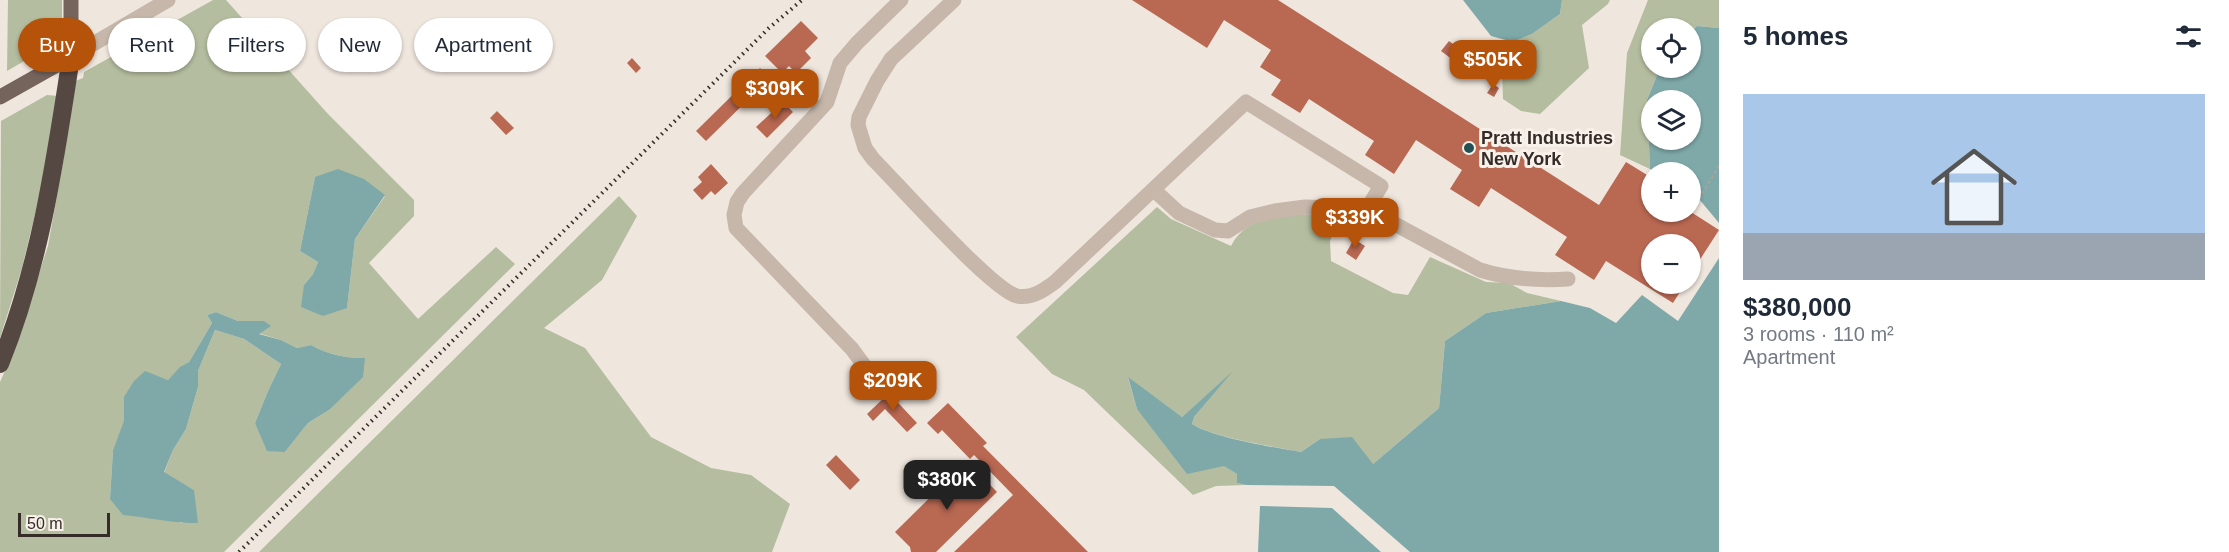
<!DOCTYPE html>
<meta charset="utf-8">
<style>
body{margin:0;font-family:Helvetica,sans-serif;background:#f6f6f7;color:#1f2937;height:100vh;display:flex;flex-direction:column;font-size:22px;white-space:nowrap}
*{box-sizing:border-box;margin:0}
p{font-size:20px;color:#747a83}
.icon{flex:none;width:33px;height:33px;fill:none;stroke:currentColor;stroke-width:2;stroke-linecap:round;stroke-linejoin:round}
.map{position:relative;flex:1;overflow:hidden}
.details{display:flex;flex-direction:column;background:#fff;width:510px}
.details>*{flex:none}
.banner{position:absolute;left:18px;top:18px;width:570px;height:54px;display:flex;gap:12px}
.buttons{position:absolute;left:1641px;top:18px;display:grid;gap:12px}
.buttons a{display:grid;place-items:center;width:60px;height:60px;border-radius:50%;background:#fff;box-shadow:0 2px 4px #0004;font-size:30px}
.scale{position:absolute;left:18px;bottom:15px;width:92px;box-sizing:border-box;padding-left:6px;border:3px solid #352c29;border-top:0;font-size:16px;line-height:21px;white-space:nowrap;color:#352c29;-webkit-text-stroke:4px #f8f1e9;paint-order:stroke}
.price{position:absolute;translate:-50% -51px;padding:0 14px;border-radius:12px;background:#b45309;color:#fff;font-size:20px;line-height:39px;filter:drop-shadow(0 2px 3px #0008)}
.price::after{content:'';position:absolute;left:50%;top:36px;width:18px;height:14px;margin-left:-9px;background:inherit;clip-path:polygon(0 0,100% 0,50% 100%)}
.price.active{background:#222;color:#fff}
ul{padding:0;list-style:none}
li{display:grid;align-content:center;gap:12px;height:318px;padding:0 24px}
li span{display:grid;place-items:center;height:186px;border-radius:0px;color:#555}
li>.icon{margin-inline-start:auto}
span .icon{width:108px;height:108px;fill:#fffc;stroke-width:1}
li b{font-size:26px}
h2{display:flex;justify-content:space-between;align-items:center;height:72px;padding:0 24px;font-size:26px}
.chip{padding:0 21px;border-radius:27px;background:#fff;box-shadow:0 2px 4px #0004;font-size:21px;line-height:54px}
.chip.active{background:#b45309;color:#fff}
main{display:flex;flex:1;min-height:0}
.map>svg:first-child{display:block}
</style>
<main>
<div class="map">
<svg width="1719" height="552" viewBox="0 0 1719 552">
<rect width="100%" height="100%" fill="#efe6dd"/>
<!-- green -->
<path fill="#b4bd9f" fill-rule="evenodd" d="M 8,0 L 62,0 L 62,35 L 59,35 L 55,43 L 7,71 Z
M 213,0 L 226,0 L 328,114 L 414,200 L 414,216 L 369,263 L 418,319 L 496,247 L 515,264 L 224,552 L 0,552 L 0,382 L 12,355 L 48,246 L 63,162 L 73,82 L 83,78 L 84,72 ZM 315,177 L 385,196 L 355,239 L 347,308 L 304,285 L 313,274 L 318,262 L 300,251 ZM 216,312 L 238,321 L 264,321 L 258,333 L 281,340 L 297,348 L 311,345 C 329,355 345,358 365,358 L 329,410 L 308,423 L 285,452 L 255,423 L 268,391 L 281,364 L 244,339 L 215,330 L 198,371 L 198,387 L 186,429 L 173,450 L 164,473 L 194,490 L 183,523 L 159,518 L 110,499 L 113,450 L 145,372 L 168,380 L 180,368 L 189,362 L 212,323 L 207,315 Z
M 1562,0 L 1610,0 L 1608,4 L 1582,25 L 1589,68 L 1540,114 L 1521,111 L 1503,99 L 1502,71 L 1505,54 L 1513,42 L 1532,34 L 1560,14 Z
M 1648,0 L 1719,0 L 1719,28 L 1697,26 L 1691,32 L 1690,28 L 1652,28 L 1652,68 L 1660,68 L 1647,100 L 1650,169 L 1620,155 L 1627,53 Z
M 47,95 L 58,96 L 43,181 L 22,268 L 0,338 L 1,121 Z
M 619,196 L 637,216 L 602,280 L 544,328 L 585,348 L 651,437 L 711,468 L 751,475 L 790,504 L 772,552 L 259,552 Z
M 1157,207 L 1171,219 L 1231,246 C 1250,208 1305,214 1340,216 L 1330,241 L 1331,261 L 1393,293 L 1408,295 L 1430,257 L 1486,282 L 1509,283 L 1527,293 L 1561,301 L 1486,313 L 1445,341 L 1439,408 L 1373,464 L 1320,439 L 1301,452 C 1272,446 1215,438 1192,424 L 1194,417 L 1228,376 L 1182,417 L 1128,378 L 1137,409 L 1237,474 L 1237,483 L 1246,485 L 1216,486 L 1193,495 L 1084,390 L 1052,374 L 1016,337 Z"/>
<!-- water -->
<path fill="#7fa9a9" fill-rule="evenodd" d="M 1463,0 L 1562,0 L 1560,14 L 1532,34 L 1513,42 L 1491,36 Z
M 1697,26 L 1719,28 L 1719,223 L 1699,199 L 1691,193 L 1690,172 L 1656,172 L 1650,169 L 1647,100 L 1660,68 L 1690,68 L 1691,32 ZM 1652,100 L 1690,100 L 1690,140 L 1652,140 Z
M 338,169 L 364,179 L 385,195 L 355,239 L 347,308 L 323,316 L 301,307 L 304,285 L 313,274 L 318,262 L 300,251 L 315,177 Z
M 1719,258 L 1719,552 L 1410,552 L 1334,486 L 1246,485 L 1237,483 L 1237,474 L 1224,466 L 1187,474 L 1137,409 L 1128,377 L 1182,417 L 1233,371 L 1194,417 L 1192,424 C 1214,438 1273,447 1301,452 L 1320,439 L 1352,437 L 1373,464 L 1439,408 L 1445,341 L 1486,313 L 1561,301 L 1590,308 L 1616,323 L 1642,295 L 1678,321 Z
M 216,312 L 238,321 L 264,321 L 271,326 L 259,334 L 281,340 L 297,348 L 311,345 C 329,355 345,358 365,358 L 363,377 L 329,410 L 308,423 L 285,452 L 267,451 L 255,423 L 268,391 L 281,364 L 244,339 L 215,330 L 198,371 L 198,387 L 186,429 L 173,450 L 164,472 L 194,490 L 198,523 C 174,524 148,517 123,515 L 110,499 L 113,450 L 124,421 L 124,397 L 134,381 L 145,371 L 168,380 L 180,367 L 189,362 L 212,323 L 207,315 Z
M 1260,506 L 1332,508 L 1381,552 L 1258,552 Z"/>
<!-- building -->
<path fill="#b96852" d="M 1132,0 L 1278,0 L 1599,205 L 1626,162 L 1652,178 L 1652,212 L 1691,212 L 1719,230 L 1690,275 L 1690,244 L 1652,244 L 1652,284 L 1685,284 L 1673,303 L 1606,261 L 1594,280 L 1555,255 L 1567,237 L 1491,188 L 1479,207 L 1450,189 L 1462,170 L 1416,140 L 1394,174 L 1365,155 L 1374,141 L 1309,99 L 1300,113 L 1271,95 L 1281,80 L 1260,67 L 1271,50 L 1224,20 L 1207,48 Z
M 801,21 L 818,38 L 805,51 L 811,58 L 796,73 L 789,66 L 782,73 L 765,56 Z
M 1449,41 L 1465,53 L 1457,63 L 1441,51 Z
M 433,46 L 449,62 L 442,69 L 426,53 Z
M 632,58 L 641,68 L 636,73 L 627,63 Z
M 760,68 L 770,78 L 706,141 L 696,131 Z
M 1493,84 L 1499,88 L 1494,97 L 1487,93 Z
M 783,102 L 793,112 L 767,138 L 756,127 Z
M 497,111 L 514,128 L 506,135 L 490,118 Z
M 711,164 L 728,183 L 715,195 L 711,191 L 702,200 L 693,190 L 702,182 L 698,177 Z
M 1354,239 L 1365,246 L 1356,260 L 1346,253 Z
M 889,393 L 917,423 L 907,432 L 885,409 L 873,421 L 867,414 Z
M 948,403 L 987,443 L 983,446 L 1088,552 L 954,552 L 1013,495 L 974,455 L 970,459 L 942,430 L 938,434 L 927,423 Z
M 836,455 L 860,480 L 850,490 L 826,465 Z
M 967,461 L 997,492 L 936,552 L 911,552 L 910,547 L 895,532 Z"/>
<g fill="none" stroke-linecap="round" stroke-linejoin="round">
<!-- path -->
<path stroke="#b2a195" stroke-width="2" stroke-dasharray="3 3" stroke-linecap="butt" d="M 1699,199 L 1719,166"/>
<!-- minor -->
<path stroke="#c6b7aa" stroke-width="15" d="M 954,0 L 891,59 L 877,81 L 859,117 L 858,125 L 865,148 L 873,159 C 897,183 992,290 1017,296 C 1032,299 1044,290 1055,282 L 1246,102 L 1381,186 L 1367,209 L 1305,207 L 1275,211 L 1250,217 L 1228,231 L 1215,230 L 1179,213 L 1154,190
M 71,57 L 168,0
M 1367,209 L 1480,270 C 1509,279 1538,281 1568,279
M 866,368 L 852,349 L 736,228 L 734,215 L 737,202 L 743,193 L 827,102 L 840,63 L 857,43 L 901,0"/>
<!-- major -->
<path stroke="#75645c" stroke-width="15" d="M 0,97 L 71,57 L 71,0"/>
<!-- highway -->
<path stroke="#554741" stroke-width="18" d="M 0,364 C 40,265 55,162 71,57"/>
<!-- rail -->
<path stroke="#352c29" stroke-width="4" stroke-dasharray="1.5 4.5" stroke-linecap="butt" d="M 239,552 L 769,28 L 802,0"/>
</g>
<!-- markers -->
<circle fill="#235052" stroke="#f8f1e9" stroke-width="2" cx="1469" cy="148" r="6"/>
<g text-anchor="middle" stroke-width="6" stroke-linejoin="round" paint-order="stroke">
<!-- poi labels -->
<g font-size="18" font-weight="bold" fill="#352c29" stroke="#f8f1e9" text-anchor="start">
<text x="1481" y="144">Pratt Industries<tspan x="1481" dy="21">New York</tspan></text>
</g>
</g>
</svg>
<div class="buttons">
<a><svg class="icon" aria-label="locate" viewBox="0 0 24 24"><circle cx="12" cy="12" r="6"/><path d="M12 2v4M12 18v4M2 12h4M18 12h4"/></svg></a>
<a><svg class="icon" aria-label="layers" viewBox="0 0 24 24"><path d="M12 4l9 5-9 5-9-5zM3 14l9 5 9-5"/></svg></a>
<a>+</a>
<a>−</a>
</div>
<div class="scale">50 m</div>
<b class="price" style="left:1493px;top:91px">$505K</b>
<b class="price" style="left:775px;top:120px">$309K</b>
<b class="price" style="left:1355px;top:249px">$339K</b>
<b class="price" style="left:893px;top:412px">$209K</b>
<b class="price active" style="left:947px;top:511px">$380K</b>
<div class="banner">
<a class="chip active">Buy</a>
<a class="chip">Rent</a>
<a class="chip">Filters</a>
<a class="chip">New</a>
<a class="chip">Apartment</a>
</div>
</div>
<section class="details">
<h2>5 homes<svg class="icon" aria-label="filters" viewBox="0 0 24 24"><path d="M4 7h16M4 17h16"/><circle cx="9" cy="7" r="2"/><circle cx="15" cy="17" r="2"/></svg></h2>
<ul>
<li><span style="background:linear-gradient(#a9c7e8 75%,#9aa5b1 0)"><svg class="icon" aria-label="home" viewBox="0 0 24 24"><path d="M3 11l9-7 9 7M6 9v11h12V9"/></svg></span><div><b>$380,000</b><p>3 rooms · 110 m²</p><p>Apartment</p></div></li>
</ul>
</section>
</main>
